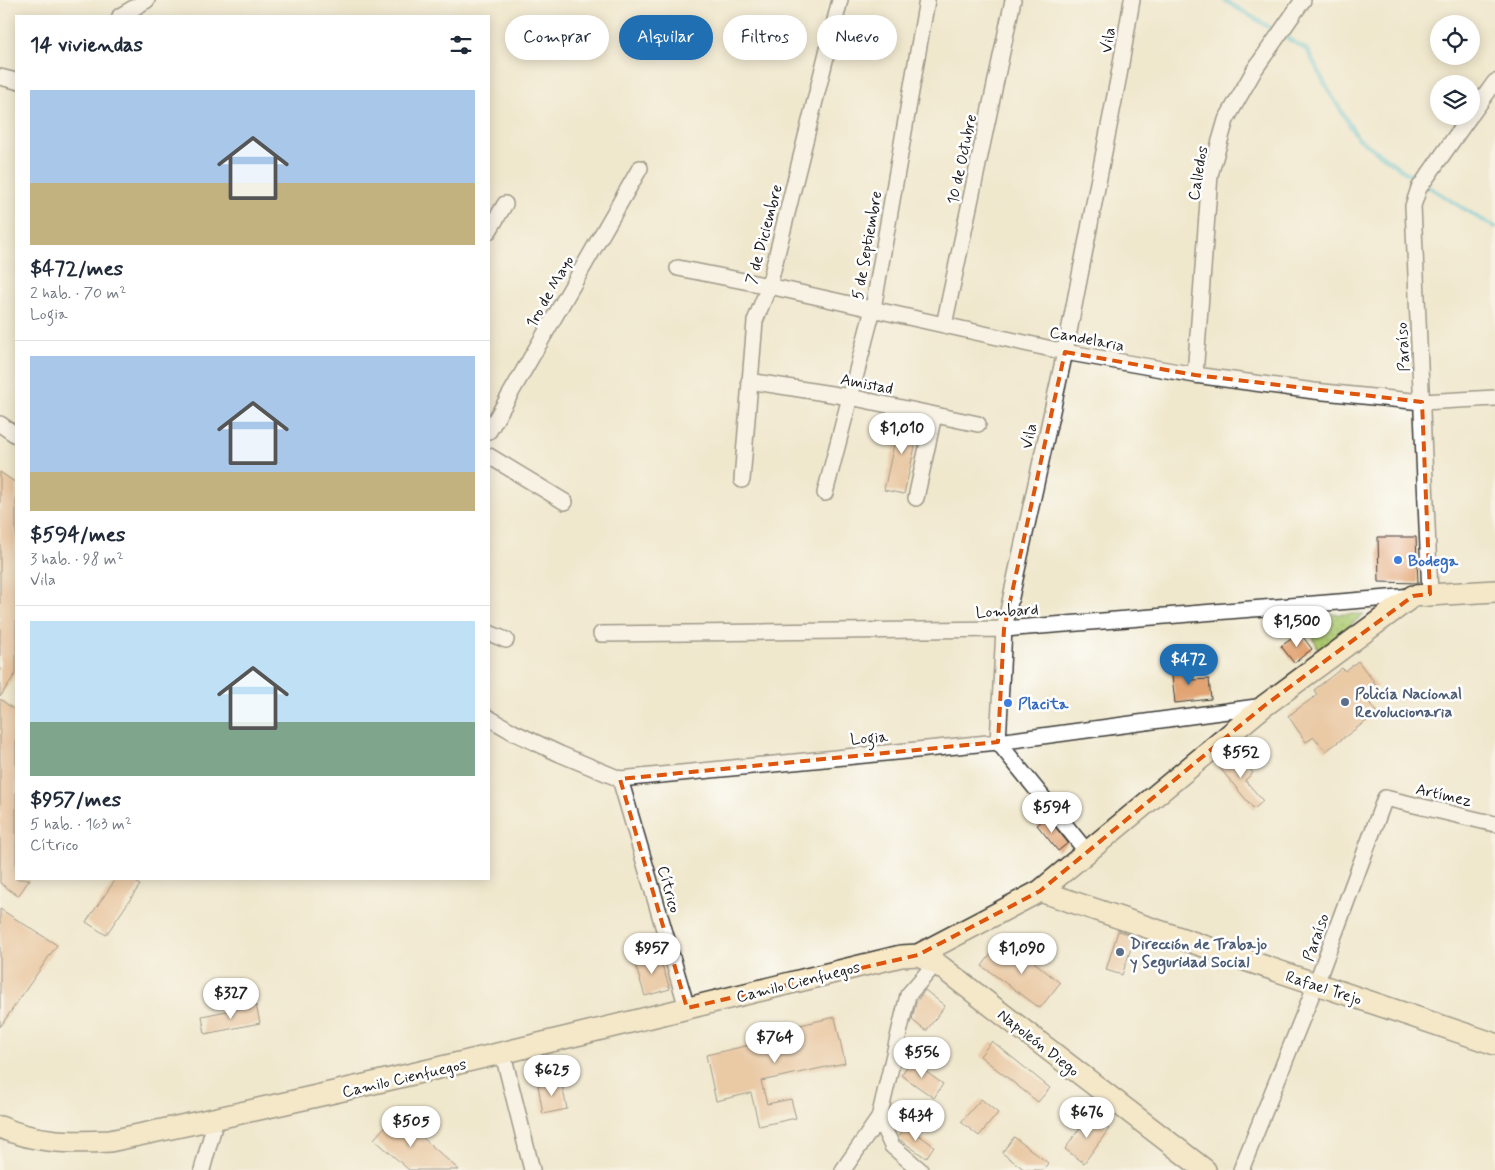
<!DOCTYPE html>
<html lang="es">
<meta charset="utf-8">
<style>
body{margin:0;font-family:Mynerve,sans-serif;background:#f6f6f7;color:#1f2937;height:100vh;display:flex;flex-direction:column;font-size:19px;white-space:nowrap}
*{box-sizing:border-box;margin:0}
p{font-size:16px;color:#747a83}
.icon{flex:none;width:28px;height:28px;fill:none;stroke:currentColor;stroke-width:2;stroke-linecap:round;stroke-linejoin:round}
.map{position:relative;flex:1;overflow:hidden}
.details{position:absolute;left:15px;top:15px;width:475px;height:865px;display:flex;flex-direction:column;background:#fff;border-radius:0px;box-shadow:0 2px 12px #0003}
.details>*{flex:none}
.hud{position:absolute;left:505px;top:15px;width:475px;height:45px;display:flex;gap:10px}
.controls{position:absolute;left:1430px;top:15px;display:grid;gap:10px}
.controls a{display:grid;place-items:center;width:50px;height:50px;border-radius:50%;background:#fff;box-shadow:0 2px 12px #0003;font-size:25px}
.price{position:absolute;translate:-50% -42px;padding:0 11px;border-radius:18px;background:#fff;color:#222;font-size:16px;line-height:32px;filter:drop-shadow(0 1px 2px #0008)}
.price::after{content:'';position:absolute;left:50%;top:30px;width:15px;height:11px;margin-left:-8px;background:inherit;clip-path:polygon(0 0,100% 0,50% 100%)}
.price.selected{background:#1f6fb2;color:#fff}
ul{padding:0;list-style:none}
li{display:grid;align-content:center;gap:10px;height:265px;padding:0 15px}
li+li{border-top:1px solid #e0e1e3}
li span{display:grid;place-items:center;height:155px;border-radius:0px;color:#555}
li>.icon{margin-inline-start:auto}
span .icon{width:90px;height:90px;fill:#fffc;stroke-width:1}
li b{font-size:21px}
h2{display:flex;justify-content:space-between;align-items:center;height:60px;padding:0 15px;font-size:21px}
.chip{padding:0 18px;border-radius:22px;background:#fff;box-shadow:0 2px 12px #0003;font-size:18px;line-height:45px}
.chip.selected{background:#1f6fb2;color:#fff}
.map>svg:first-child{display:block}
</style>
<div class="map">
<svg width="1495" height="1170" viewBox="0 0 1495 1170">
<defs>
<pattern id="park-dots" width="8" height="8" patternUnits="userSpaceOnUse" patternTransform="scale(1.25)"><rect width="8" height="8" fill="#acc86e"/><path d="M2 2h.1M6 6h.1" fill="none" stroke="#93ab5f" stroke-width="1.8" stroke-linecap="round"/></pattern>
</defs>
<rect width="100%" height="100%" fill="#fff"/>
<filter id="ink" filterUnits="userSpaceOnUse"><feTurbulence type="fractalNoise" baseFrequency=".02" numOctaves="2"/><feDisplacementMap in="SourceGraphic" scale="10" xChannelSelector="R" yChannelSelector="G"/><feConvolveMatrix kernelMatrix="1 2 1 2 8 2 1 2 1" color-interpolation-filters="sRGB"/></filter>
<filter id="wash" filterUnits="userSpaceOnUse"><feTurbulence type="fractalNoise" baseFrequency=".0096" numOctaves="4" result="noise"/><feDisplacementMap in="SourceGraphic" scale="20" xChannelSelector="R" yChannelSelector="G"/><feGaussianBlur stdDeviation="1.12" result="paint"/><feColorMatrix in="noise" values="0 0 0 0 0 0 0 0 0 0 0 0 0 0 0 0 0 1.4 0 .05"/><feComposite in="paint" operator="in"/></filter>
<g filter="url(#wash)">
<rect width="100%" height="100%" fill="#f0e8cd"/>
<!-- park -->
<path fill="url(#park-dots)" stroke="#647245" d="M 1303,614 L 1364,614 L 1319,651 Z"/>
<g fill="none" stroke-linecap="round" stroke-linejoin="round">
<!-- stream -->
<path stroke="#5ac1d7" stroke-width="4.5" d="M 1224,0 L 1307,50 L 1330,93 L 1358,138 L 1405,172 L 1477,217 L 1495,227"/>
</g>
<g id="blocks">
<!-- building -->
<path fill="#e2a473" d="M 900,417 L 921,421 L 904,494 L 884,490 Z
M 0,472 L 16,483 L 16,673 L 0,697 Z
M 1378,537 L 1416,537 L 1418,583 L 1379,582 Z
M 1300,633 L 1312,649 L 1294,663 L 1281,646 Z
M 1358,661 L 1378,687 L 1365,697 L 1377,713 L 1326,751 L 1314,737 L 1306,742 L 1288,716 L 1317,695 L 1314,690 L 1342,668 L 1345,671 Z
M 1192,665 L 1193,680 L 1209,679 L 1211,699 L 1175,703 L 1171,667 Z
M 0,699 L 16,711 L 16,879 L 30,879 L 18,896 L 0,883 Z
M 1236,753 L 1253,773 L 1245,780 L 1263,801 L 1254,809 L 1219,767 Z
M 1047,817 L 1068,843 L 1058,851 L 1037,825 Z
M 116,879 L 131,879 L 140,885 L 106,935 L 86,922 Z
M 0,909 L 57,945 L 0,1027 Z
M 1118,931 L 1135,936 L 1122,975 L 1106,970 Z
M 997,946 L 1012,957 L 1020,947 L 1037,959 L 1034,962 L 1060,983 L 1040,1008 L 982,966 Z
M 658,953 L 670,989 L 645,996 L 634,961 Z
M 925,990 L 945,1006 L 926,1031 L 912,1020 L 916,1002 Z
M 256,1005 L 260,1023 L 205,1034 L 202,1016 Z
M 835,1017 L 845,1063 L 761,1081 L 767,1104 L 791,1099 L 796,1118 L 759,1126 L 751,1093 L 716,1101 L 706,1055 L 750,1045 L 748,1037 Z
M 992,1041 L 1050,1088 L 1038,1102 L 980,1056 Z
M 911,1061 L 943,1084 L 934,1098 L 901,1075 Z
M 561,1081 L 567,1109 L 543,1114 L 538,1085 Z
M 981,1099 L 998,1113 L 979,1136 L 961,1122 Z
M 396,1114 L 459,1170 L 409,1170 L 374,1139 Z
M 1089,1115 L 1109,1129 L 1084,1163 L 1065,1149 Z
M 906,1126 L 934,1146 L 926,1158 L 899,1139 L 898,1138 Z
M 1014,1137 L 1048,1163 L 1043,1170 L 1025,1170 L 1002,1153 Z"/>
</g>
</g>
<g filter="url(#ink)">
<use href="#blocks" fill-opacity="0" stroke="#3c3b37" stroke-width="1"/>
<g fill="none" stroke-linecap="round" stroke-linejoin="round">
<!-- street casing -->
<g stroke="#3c3b37" stroke-width="18">
<path id="street" d="M 120,16 L 147,0
M 0,77 L 16,81
M 1471,115 L 1495,82
M 489,231 L 505,204
M 678,268 L 769,286 L 1065,352 L 1195,375 L 1314,391 L 1422,402 L 1495,398
M 944,325 L 1013,0
M 1195,375 L 1210,175 L 1226,120 L 1255,69 L 1303,0
M 749,381 L 850,397 L 978,424
M 0,424 L 16,435
M 489,431 L 640,168
M 489,456 L 565,502
M 742,480 L 755,321 L 769,286 L 840,0
M 825,493 L 873,309 L 927,0
M 916,498 L 934,415
M 1430,594 L 1413,206 L 1419,188 L 1470,116
M 489,633 L 506,640
M 601,634 L 1004,629 L 1413,596
M 489,718 L 513,732 L 560,754 L 620,779 L 998,742 L 1264,706
M 620,779 L 687,1008
M 1087,852 L 998,742 L 1004,629 L 1065,352 L 1119,75 L 1132,0
M 503,1054 L 532,1170
M 879,1118 L 892,1146 L 920,1170
M 202,1170 L 216,1119
M 843,1170 L 879,1118 L 908,995 L 936,963
M 1241,1170 L 1316,984 L 1385,798 L 1495,824"/>
</g>
<!-- secondary casing -->
<g stroke="#3c3b37" stroke-width="24">
<path id="secondary" d="M 1040,891 L 1495,1044
M 918,955 L 936,963 L 1205,1170
M 0,1127 C 37,1143 71,1143 110,1141 C 375,1086 638,1020 901,956 L 918,955 L 1040,891 L 1264,706 L 1413,596 L 1495,591"/>
</g>
<!-- street -->
<use href="#street" stroke="#fff" stroke-width="15"/>
<!-- secondary -->
<use href="#secondary" stroke="#f8e8c3" stroke-width="21"/>
</g>
</g>
<!-- marked area -->
<path d="M0 0H1495V1170H0ZM 1065,352 L 1195,375 L 1422,402 L 1430,594 L 1413,596 L 1264,706 L 1040,891 L 918,955 L 687,1008 L 620,779 L 998,742 L 1004,629 Z" fill="#f0e8cd" fill-opacity=".55" fill-rule="evenodd"/>
<path fill="none" stroke="#de560d" stroke-width="4" stroke-dasharray="10 6" stroke-linejoin="round" d="M 1065,352 L 1195,375 L 1422,402 L 1430,594 L 1413,596 L 1264,706 L 1040,891 L 918,955 L 687,1008 L 620,779 L 998,742 L 1004,629 Z"/>
<!-- markers -->
<g fill="#3f7fe0" stroke="#fff" stroke-width="2">
<circle cx="1398" cy="560" r="5"/>
<circle cx="1008" cy="703" r="5"/>
</g>
<g fill="#5c6f8a" stroke="#fff" stroke-width="2">
<circle cx="1345" cy="702" r="5"/>
<circle cx="1120" cy="952" r="5"/>
</g>
<g text-anchor="middle" stroke-width="5" stroke-linejoin="round" paint-order="stroke">
<!-- street labels -->
<g font-size="16" fill="#1c1c1c" stroke="#fff">
<text transform="translate(1107 40) rotate(-81)" y="6">Vila</text>
<text transform="translate(961 159) rotate(-78)" y="6">10 de Octubre</text>
<text transform="translate(1197 173) rotate(-80)" y="6">Calledos</text>
<text transform="translate(763 234) rotate(-75)" y="6">7 de Diciembre</text>
<text transform="translate(866 245) rotate(-80)" y="6">5 de Septiembre</text>
<text transform="translate(549 291) rotate(-60)" y="6">1ro de Mayo</text>
<text transform="translate(1087 338) rotate(11)" y="6">Candelaria</text>
<text transform="translate(1402 347) rotate(-93)" y="6">Paraíso</text>
<text transform="translate(867 383) rotate(11)" y="6">Amistad</text>
<text transform="translate(1028 436) rotate(-78)" y="6">Vila</text>
<text transform="translate(1007 610) rotate(-3)" y="6">Lombard</text>
<text transform="translate(869 737) rotate(-5)" y="6">Logia</text>
<text transform="translate(1444 794) rotate(13)" y="6">Artímez</text>
<text transform="translate(670 889) rotate(74)" y="6">Cítrico</text>
<text transform="translate(1315 937) rotate(-70)" y="6">Paraíso</text>
<text transform="translate(798 981) rotate(-14)" y="6">Camilo Cienfuegos</text>
<text transform="translate(1324 987) rotate(18)" y="6">Rafael Trejo</text>
<text transform="translate(1039 1042) rotate(38)" y="6">Napoleón Diego</text>
<text transform="translate(404 1077) rotate(-13)" y="6">Camilo Cienfuegos</text>
</g>
<!-- shop labels -->
<g font-size="16" font-weight="bold" fill="#366cbe" stroke="#fff" text-anchor="start">
<text x="1408" y="566">Bodega</text>
<text x="1018" y="709">Placita</text>
</g>
<!-- service labels -->
<g font-size="16" font-weight="bold" fill="#4e5e75" stroke="#fff" text-anchor="start">
<text x="1355" y="699">Policía Nacional<tspan x="1355" dy="18">Revolucionaria</tspan></text>
<text x="1130" y="949">Dirección de Trabajo<tspan x="1130" dy="18">y Seguridad Social</tspan></text>
</g>
</g>
</svg>
<div class="controls">
<a><svg class="icon" aria-label="locate" viewBox="0 0 24 24"><circle cx="12" cy="12" r="6"/><path d="M12 2v4M12 18v4M2 12h4M18 12h4"/></svg></a>
<a><svg class="icon" aria-label="layers" viewBox="0 0 24 24"><path d="M12 4l9 5-9 5-9-5zM3 14l9 5 9-5"/></svg></a>
</div>
<b class="price" style="left:902px;top:455px">$1,010</b>
<b class="price" style="left:1297px;top:648px">$1,500</b>
<b class="price selected" style="left:1189px;top:686px">$472</b>
<b class="price" style="left:1241px;top:779px">$552</b>
<b class="price" style="left:1052px;top:834px">$594</b>
<b class="price" style="left:652px;top:975px">$957</b>
<b class="price" style="left:1022px;top:975px">$1,090</b>
<b class="price" style="left:231px;top:1020px">$327</b>
<b class="price" style="left:775px;top:1064px">$764</b>
<b class="price" style="left:922px;top:1079px">$556</b>
<b class="price" style="left:552px;top:1097px">$625</b>
<b class="price" style="left:1087px;top:1139px">$676</b>
<b class="price" style="left:916px;top:1142px">$434</b>
<b class="price" style="left:411px;top:1148px">$505</b>
<div class="hud">
<a class="chip">Comprar</a>
<a class="chip selected">Alquilar</a>
<a class="chip">Filtros</a>
<a class="chip">Nuevo</a>
</div>
<section class="details">
<h2>14 viviendas<svg class="icon" aria-label="filters" viewBox="0 0 24 24"><path d="M4 7h16M4 17h16"/><circle cx="9" cy="7" r="2"/><circle cx="15" cy="17" r="2"/></svg></h2>
<ul>
<li><span style="background:linear-gradient(#a9c7e8 60%,#c2b280 0)"><svg class="icon" aria-label="home" viewBox="0 0 24 24"><path d="M3 11l9-7 9 7M6 9v11h12V9"/></svg></span><div><b>$472/mes</b><p>2 hab. · 70 m²</p><p>Logia</p></div></li>
<li><span style="background:linear-gradient(#a9c7e8 75%,#c2b280 0)"><svg class="icon" aria-label="home" viewBox="0 0 24 24"><path d="M3 11l9-7 9 7M6 9v11h12V9"/></svg></span><div><b>$594/mes</b><p>3 hab. · 98 m²</p><p>Vila</p></div></li>
<li><span style="background:linear-gradient(#bfe0f5 65%,#7fa58c 0)"><svg class="icon" aria-label="home" viewBox="0 0 24 24"><path d="M3 11l9-7 9 7M6 9v11h12V9"/></svg></span><div><b>$957/mes</b><p>5 hab. · 163 m²</p><p>Cítrico</p></div></li>
</ul>
</section>
</div>
